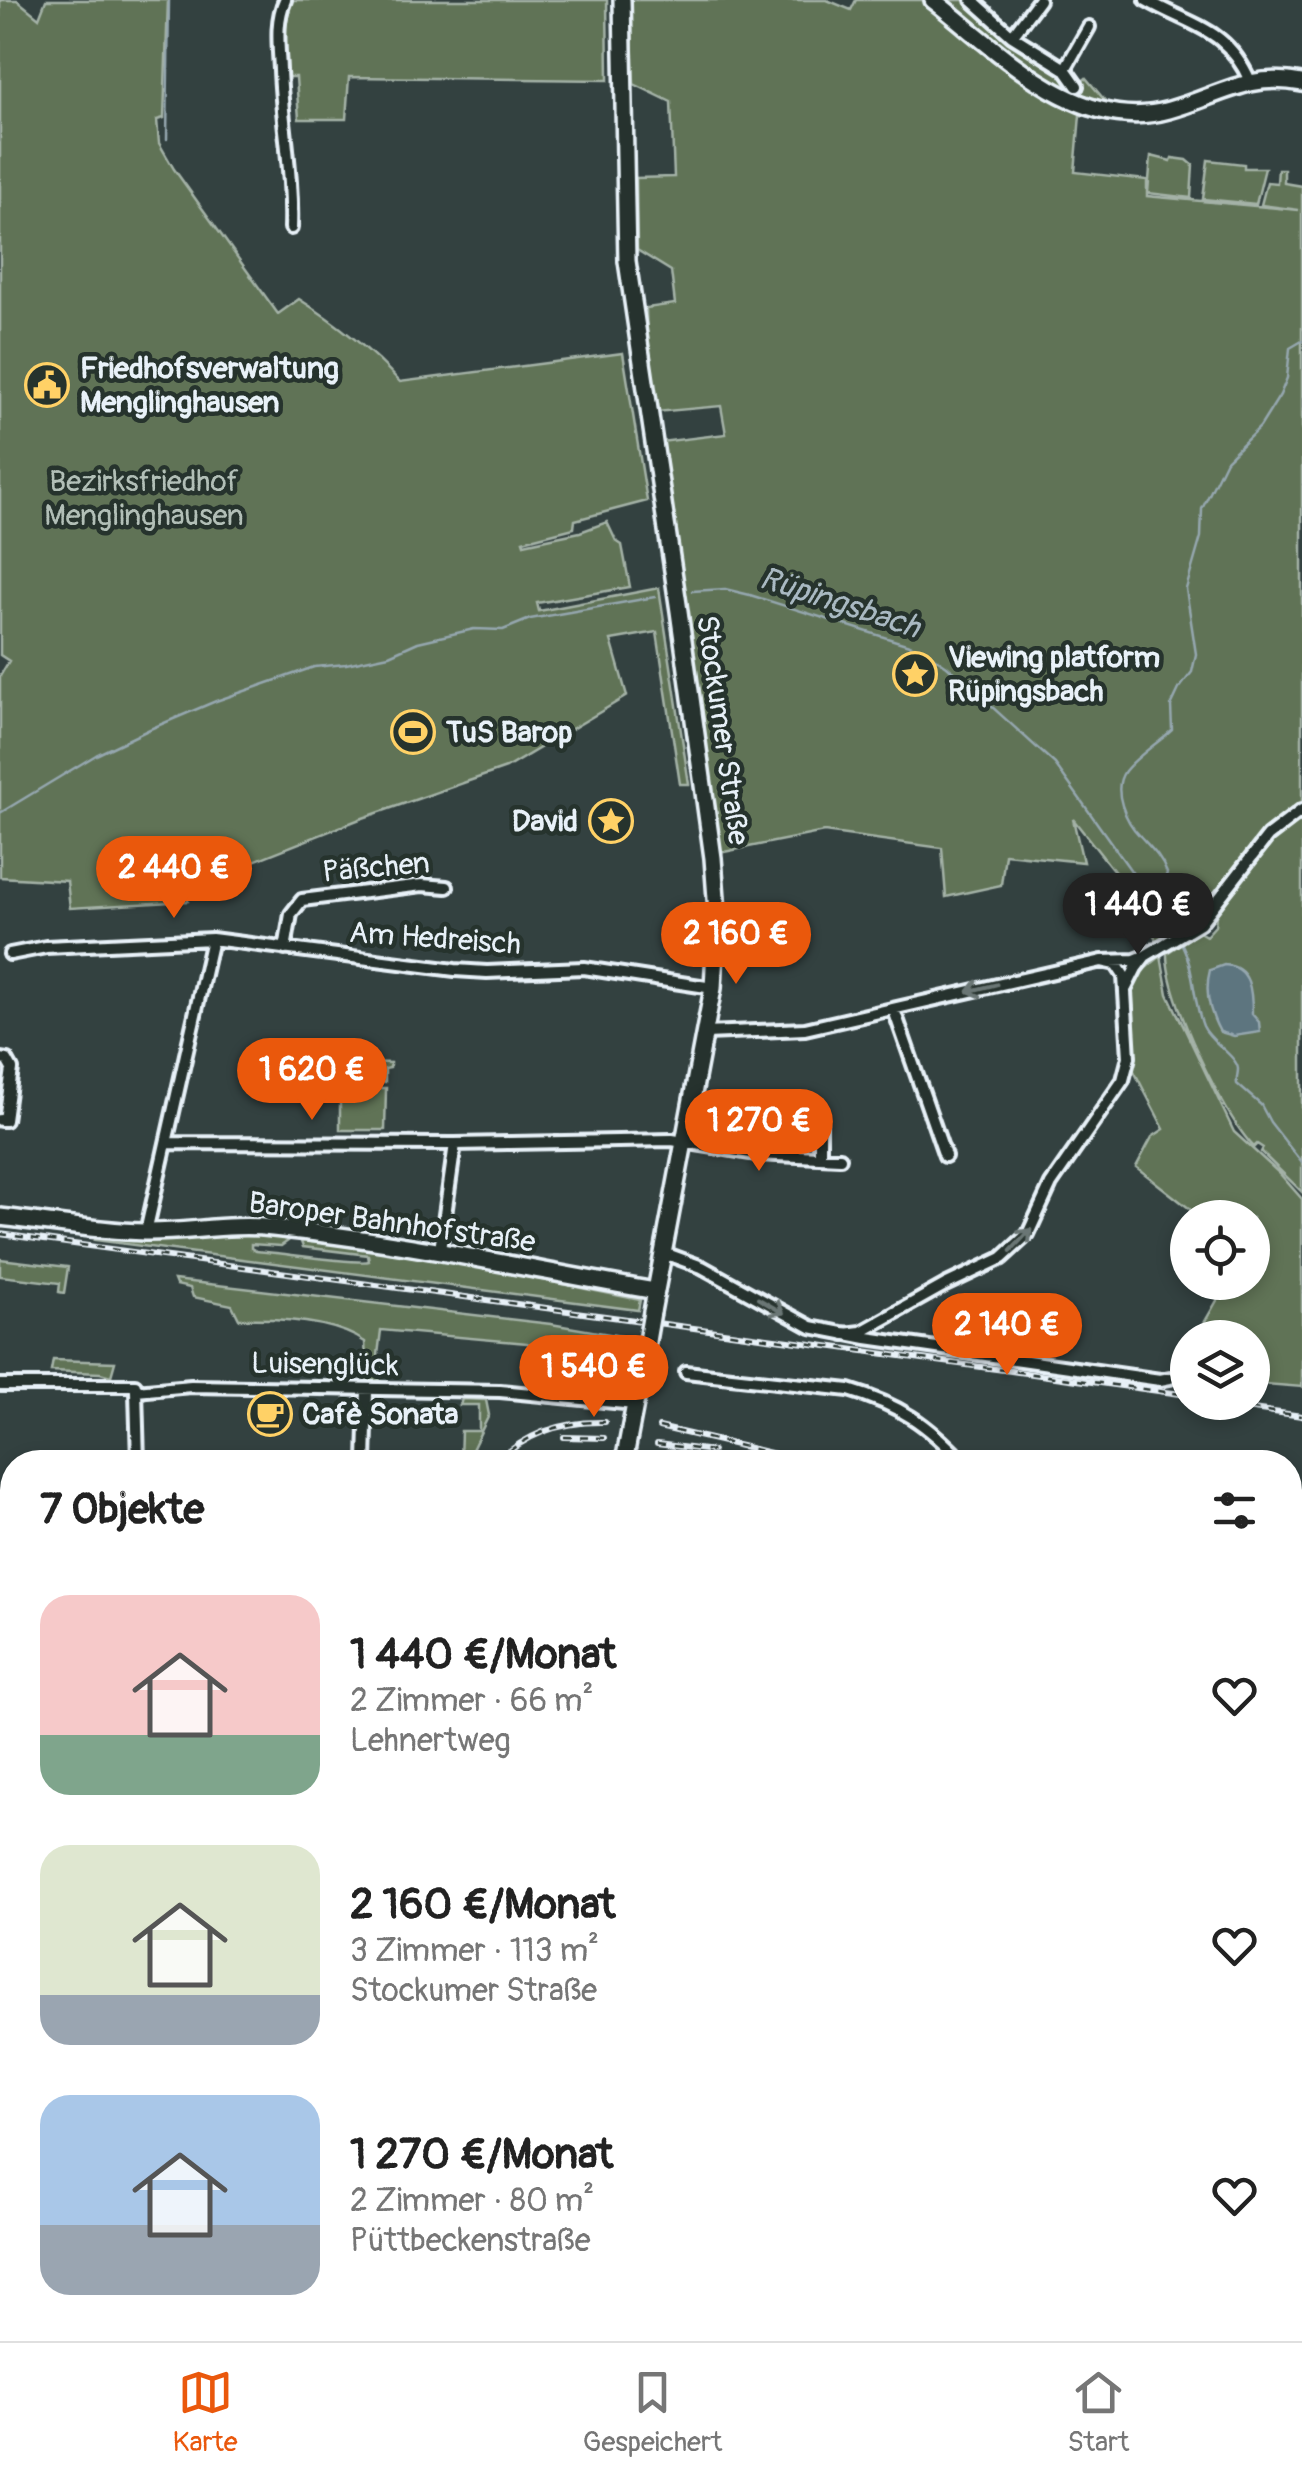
<!DOCTYPE html>
<html lang="de">
<meta charset="utf-8">
<style>
body{margin:0;font-family:Pangolin,sans-serif;background:#f2f2f2;color:#222;height:100vh;display:flex;flex-direction:column;font-size:38px;white-space:nowrap}
*{box-sizing:border-box;margin:0}
p{font-size:32px;color:#767676}
.icon{flex:none;width:55px;height:55px;fill:none;stroke:currentColor;stroke-width:2;stroke-linecap:round;stroke-linejoin:round}
.map{position:relative;flex:1;overflow:hidden}
.details{position:absolute;left:0px;top:1450px;width:1302px;height:892px;display:flex;flex-direction:column;background:#fff;border-radius:40px 40px 0 0;box-shadow:0 5px 15px #0003}
.details>*{flex:none}
.controls{position:absolute;left:1170px;top:1200px;display:grid;gap:20px}
.controls a{display:grid;place-items:center;width:100px;height:100px;border-radius:50%;background:#fff;box-shadow:0 5px 15px #0003;font-size:50px}
.price{position:absolute;translate:-50% -85px;padding:0 22px;border-radius:35px;background:#ea580c;color:#fff;font-size:32px;line-height:65px;filter:drop-shadow(0 2px 5px #0008)}
.price::after{content:'';position:absolute;left:50%;top:60px;width:30px;height:22px;margin-left:-15px;background:inherit;clip-path:polygon(0 0,100% 0,50% 100%)}
.price.current{background:#222;color:#fff}
ul{padding:0;list-style:none}
li{display:flex;align-items:center;gap:30px;height:250px;padding:0 40px}
li span{display:grid;place-items:center;flex:none;width:280px;height:200px;border-radius:30px;color:#555}
li>.icon{margin-inline-start:auto}
span .icon{width:120px;height:120px;fill:#fffc;stroke-width:1}
li b{font-size:42px}
h2{display:flex;justify-content:space-between;align-items:center;height:120px;padding:0 40px;font-size:42px}
.tabs{display:flex;justify-content:space-around;align-items:center;height:140px;border-top:2px solid #e0e0e0;background:#fff;font-size:28px;color:#767676}
.tabs a{display:grid;justify-items:center;gap:5px}
.tabs .current{color:#ea580c}
.map>svg:first-child{display:block}
</style>
<div class="map">
<svg width="1302" height="2341" viewBox="0 0 1302 2341">
<rect width="100%" height="100%" fill="#334140"/>
<filter id="ink" filterUnits="userSpaceOnUse"><feTurbulence type="fractalNoise" baseFrequency=".01" numOctaves="2"/><feDisplacementMap in="SourceGraphic" scale="20" xChannelSelector="R" yChannelSelector="G"/><feConvolveMatrix kernelMatrix="1 2 1 2 8 2 1 2 1" color-interpolation-filters="sRGB"/></filter>
<g filter="url(#ink)">
<!-- green -->
<path fill="#607356" stroke="#a4b2a7" stroke-width="2.5" d="M 0,0 L 17,0 L 39,18 L 46,0 L 168,0 L 164,118 L 157,120 L 159,143 L 174,169 L 278,314 L 299,299 C 337,323 369,348 400,382 L 623,353 L 647,501 L 575,520 L 574,528 L 523,541 L 524,544 L 580,532 L 607,522 L 616,541 L 622,545 L 630,587 L 537,603 L 539,611 L 659,588 L 689,784 L 680,784 L 657,632 L 611,640 L 627,696 L 506,768 L 360,819 L 188,887 L 188,901 L 70,908 L 67,881 L 0,877 L 0,676 L 9,661 L 0,655 Z
M 291,0 L 607,0 L 608,80 L 349,77 L 346,119 L 299,119 L 296,77 L 285,77 L 284,21 Z
M 631,0 L 827,0 L 851,10 L 856,0 L 925,0 L 1027,77 L 1088,112 L 1088,116 L 1080,115 L 1075,172 L 1147,180 L 1147,196 L 1299,210 L 1261,205 L 1267,182 L 1277,183 L 1278,169 L 1284,169 L 1284,183 L 1302,186 L 1302,808 C 1289,817 1275,826 1264,837 C 1223,878 1212,914 1156,940 L 1143,908 L 1073,819 L 1083,862 L 1005,854 L 1001,885 L 946,897 L 942,848 L 824,832 L 719,853 L 660,442 L 726,434 L 721,406 L 656,412 L 647,350 L 646,308 L 675,304 L 671,271 L 637,250 L 636,178 L 674,177 L 671,102 L 634,84 Z
M 933,0 L 972,0 L 1079,84 L 1086,78 L 1107,103 L 1076,102 Z
M 1151,156 L 1171,161 L 1172,158 L 1187,160 L 1193,165 L 1191,198 L 1148,193 Z
M 1208,160 L 1244,164 L 1244,168 L 1265,168 L 1256,204 L 1203,199 Z
M 1302,819 L 1302,1192 L 1261,1152 L 1263,1148 L 1257,1144 L 1254,1147 C 1223,1116 1166,997 1167,953 L 1199,932 L 1206,936 L 1215,926 L 1216,915 L 1268,845 Z
M 1161,956 L 1168,994 L 1234,1132 L 1280,1174 L 1302,1199 L 1302,1387 L 1253,1383 L 1252,1338 L 1196,1337 L 1223,1290 L 1211,1283 L 1252,1282 L 1252,1218 L 1191,1217 L 1190,1209 L 1136,1167 L 1152,1137 L 1164,1129 L 1133,1069 L 1135,1044 L 1130,1001 L 1136,976 Z
M 341,1061 L 390,1063 L 390,1068 L 385,1069 L 385,1082 L 341,1081 Z
M 340,1088 L 386,1088 L 385,1130 L 340,1130 Z
M 233,1234 L 285,1237 L 288,1241 L 281,1246 L 251,1244 L 251,1248 L 256,1251 C 275,1252 359,1265 369,1261 L 368,1255 L 303,1247 L 301,1242 L 307,1240 L 474,1266 L 640,1300 L 638,1310 L 95,1240 L 96,1237 L 157,1240 Z
M 0,1259 L 68,1267 L 64,1293 L 59,1292 L 60,1283 L 0,1276 Z
M 174,1280 L 551,1324 L 633,1338 L 629,1359 L 551,1354 L 527,1343 L 381,1330 L 378,1355 L 384,1365 L 380,1380 L 367,1382 L 365,1342 C 333,1320 277,1318 239,1319 L 232,1305 L 193,1297 L 190,1288 L 176,1285 Z
M 53,1360 L 115,1362 L 111,1376 L 100,1373 L 51,1371 Z
M 462,1399 L 486,1400 L 489,1415 L 466,1462 L 445,1462 L 460,1462 L 461,1431 L 479,1431 L 479,1405 L 460,1405 Z
M 1302,1858 L 1302,1920 L 1290,1921 L 1290,1860 Z
M 513,2330 L 613,2330 L 630,2341 L 503,2341 Z"/>
<!-- water -->
<path fill="#5d757f" stroke="#95a7af" stroke-width="2.5" d="M 1224,965 C 1251,966 1252,992 1252,1014 L 1259,1022 L 1260,1032 L 1234,1036 L 1220,1032 C 1209,1012 1204,992 1210,970 Z"/>
<g fill="none" stroke-linecap="round" stroke-linejoin="round">
<!-- stream -->
<path stroke="#95a7af" stroke-width="2.5" d="M 167,139 L 169,0
M 692,591 L 725,589 L 750,595 L 922,649 L 947,666 L 1055,764 L 1176,934
M 0,813 L 96,755 L 150,729 L 216,701 L 314,667 L 346,664 L 389,655 L 418,642 L 474,629 L 503,630 L 530,619 L 655,597
M 1155,904 L 1167,873 C 1161,857 1151,848 1140,836 C 1126,822 1111,790 1125,771 C 1137,756 1158,743 1172,730 L 1171,706 L 1179,689 L 1192,672 L 1196,654 L 1186,589 L 1201,537 L 1202,509 L 1226,460 L 1260,427 L 1280,395 L 1287,378 L 1290,348 L 1302,341
M 1180,941 C 1195,966 1192,998 1203,1026 C 1210,1042 1237,1056 1238,1069 C 1238,1074 1236,1079 1237,1084 L 1261,1105 L 1270,1122 L 1302,1163"/>
<!-- street casing -->
<g stroke="#e8f1f8" stroke-width="18">
<path id="street" d="M 285,0 C 275,22 279,46 280,70 C 282,122 293,176 291,228
M 972,0 L 1012,36 L 1065,69 L 1077,86
M 1146,0 C 1193,27 1226,27 1250,81
M 1012,36 L 1039,0
M 1065,69 L 1089,27
M 285,949 L 291,914 L 302,900 L 422,885 L 447,887
M 10,954 L 46,947 L 212,939 L 455,970 L 487,972 L 584,968 L 713,988
M 1126,988 L 1136,968 L 1145,956 L 1200,923 L 1268,836 L 1302,810
M 894,1010 L 945,1156
M 705,1033 L 805,1029 L 1102,961 L 1135,960 L 1145,956
M 0,1059 L 7,1060 L 12,1069 L 5,1120 L 0,1120
M 168,1143 L 455,1144 L 672,1140 L 757,1154 L 840,1158
M 820,1157 L 820,1124
M 146,1232 L 212,939
M 440,1250 L 455,1144
M 664,1253 L 702,1267 L 811,1327 L 867,1338 L 1160,1380 L 1170,1378
M 844,1334 L 861,1332 L 945,1285 L 1002,1258 L 1028,1234 L 1051,1184 L 1123,1080 L 1129,1057 L 1124,976 L 1116,964 L 1102,961
M 686,1372 L 849,1390 C 900,1405 927,1424 963,1462
M 0,1385 L 135,1385 L 136,1391 L 191,1386 L 500,1391 L 635,1404
M 136,1391 L 138,1462
M 365,1462 L 367,1390
M 1290,1563 L 1302,1543
M 1290,1657 L 1302,1685
M 0,1697 L 12,1698
M 0,1772 L 12,1768
M 1290,2023 L 1302,2023
M 0,2160 L 12,2160
M 1290,2191 L 1302,2193
M 1290,2321 L 1302,2325
M 693,2330 L 711,2341
M 173,2341 L 189,2330
M 876,2341 L 878,2330
M 1076,2341 L 1077,2330
M 1217,2341 L 1221,2330"/>
</g>
<!-- secondary casing -->
<g stroke="#e8f1f8" stroke-width="22">
<path id="secondary" d="M 622,0 L 627,261 L 679,611 L 713,858 L 717,912 L 713,988 L 652,1312
M 933,0 C 997,49 1078,136 1169,110 C 1218,97 1247,72 1302,83
M 0,1217 C 47,1222 96,1231 144,1232 C 187,1233 229,1223 273,1228 C 402,1241 528,1269 655,1291
M 624,1462 L 647,1341
M 1290,1731 L 1302,1722
M 1290,1764 L 1302,1770
M 0,1993 L 12,1993
M 373,2341 L 384,2330"/>
</g>
<!-- street -->
<use href="#street" stroke="#26332d" stroke-width="10"/>
<!-- secondary -->
<use href="#secondary" stroke="#26332d" stroke-width="15"/>
<!-- tram -->
<path stroke="#e8f1f8" stroke-width="2.5" d="M 1290,1754 L 1302,1760"/>
<!-- rail casing -->
<g stroke="#e8f1f8" stroke-width="6">
<path id="rail" d="M 0,1234 L 1188,1395
M 1203,1402 L 1302,1416
M 659,1427 L 810,1462
M 564,1437 L 604,1438
M 657,1444 L 713,1451
M 497,1462 C 526,1433 564,1421 605,1422
M 0,1671 L 12,1673"/>
</g>
<!-- rail -->
<use href="#rail" stroke="#26332d" stroke-width="2.5" stroke-dasharray="8" stroke-linecap="butt"/>
<!-- secondary-bridge casing -->
<g stroke="#e8f1f8" stroke-width="22" stroke-linecap="butt">
<path id="secondary-bridge" d="M 647,1341 L 652,1312"/>
</g>
<!-- secondary-bridge -->
<use href="#secondary-bridge" stroke="#26332d" stroke-width="15"/>
</g>
<!-- one-way arrows -->
<defs><path id="oneway-shaft" d="M-6 0H5M1.5-3L5.5 0L1.5 3" fill="none" stroke-width="1.6" stroke-linecap="round" stroke-linejoin="round" transform="scale(2.5)"/></defs>
<g stroke="#6a7674">
<use href="#oneway-shaft" transform="translate(982 988) rotate(166)"/>
<use href="#oneway-shaft" transform="translate(1021 1240) rotate(-47)"/>
<use href="#oneway-shaft" transform="translate(771 1306) rotate(30)"/>
</g>
</g>
<!-- icons -->
<defs>
<g id="civic-ring" transform="scale(2.25)"><circle r="9.5" fill="#26332d" stroke="#ffd166" stroke-width="1.5"/><path d="M-.6-6.5H3V-4.5H.6V-3L4-1V1h2V6H-6V1h2V-1L-.6-3ZM-1.2 2.5V6h2.4V2.5Z" fill="#ffd166"/></g>
<g id="sight-ring" transform="scale(2.25)"><circle r="9.5" fill="#26332d" stroke="#ffd166" stroke-width="1.5"/><path d="M0-6L1.8-2.2L6-1.7L2.9 1.2L3.7 5.4L0 3.3L-3.7 5.4L-2.9 1.2L-6-1.7L-1.8-2.2Z" fill="#ffd166"/></g>
<g id="stadium-ring" transform="scale(2.25)"><circle r="9.5" fill="#26332d" stroke="#ffd166" stroke-width="1.5"/><path d="M0-5a6.5 5 0 1 0 0 10a6.5 5 0 1 0 0-10ZM-3.5-1.8h7v3.6h-7Z" fill="#ffd166"/></g>
<g id="cafe-ring" transform="scale(2.25)"><circle r="9.5" fill="#26332d" stroke="#ffd166" stroke-width="1.5"/><path d="M-5.5-4.5H6V0H3Q3 3.5 0 3.5H-2.5Q-5.5 3.5-5.5 0ZM3-3.2v2h1.7v-2ZM-6 4.5H4V6H-6Z" fill="#ffd166"/></g>
</defs>
<g fill-rule="evenodd">
<use href="#civic-ring" x="47" y="385"/>
<use href="#sight-ring" x="915" y="674"/>
<use href="#stadium-ring" x="413" y="732"/>
<use href="#sight-ring" x="611" y="821"/>
<use href="#cafe-ring" x="270" y="1414"/>
</g>
<g text-anchor="middle" stroke-width="9" stroke-linejoin="round" paint-order="stroke">
<!-- poi labels -->
<g font-size="30" font-weight="bold" fill="#e8f1f8" stroke="#26332d" text-anchor="start">
<text x="80" y="378">Friedhofsverwaltung<tspan x="80" dy="34">Menglinghausen</tspan></text>
<text x="948" y="667">Viewing platform<tspan x="948" dy="34">Rüpingsbach</tspan></text>
<text x="446" y="742">TuS Barop</text>
<text x="578" y="831" text-anchor="end">David</text>
<text x="302" y="1424">Cafè Sonata</text>
</g>
<!-- park labels -->
<g font-size="30" fill="#b2bfb7" stroke="#26332d">
<text x="144" y="491">Bezirksfriedhof<tspan x="144" dy="34">Menglinghausen</tspan></text>
</g>
<!-- street labels -->
<g font-size="30" fill="#e8f1f8" stroke="#26332d">
<text transform="translate(723 730) rotate(82)" y="10">Stockumer Straße</text>
<text transform="translate(376 867) rotate(-5)" y="10">Päßchen</text>
<text transform="translate(435 938) rotate(4)" y="10">Am Hedreisch</text>
<text transform="translate(392 1222) rotate(8)" y="10">Baroper Bahnhofstraße</text>
<text transform="translate(325 1364) rotate(1)" y="10">Luisenglück</text>
</g>
<!-- water labels -->
<g font-size="32" font-style="italic" fill="#a9b9c2" stroke="#26332d">
<text transform="translate(840 602) rotate(18)" y="11">Rüpingsbach</text>
</g>
</g>
</svg>
<div class="controls">
<a><svg class="icon" aria-label="locate" viewBox="0 0 24 24"><circle cx="12" cy="12" r="6"/><path d="M12 2v4M12 18v4M2 12h4M18 12h4"/></svg></a>
<a><svg class="icon" aria-label="layers" viewBox="0 0 24 24"><path d="M12 4l9 5-9 5-9-5zM3 14l9 5 9-5"/></svg></a>
</div>
<b class="price" style="left:174px;top:921px">2 440 €</b>
<b class="price current" style="left:1138px;top:958px">1 440 €</b>
<b class="price" style="left:736px;top:987px">2 160 €</b>
<b class="price" style="left:312px;top:1123px">1 620 €</b>
<b class="price" style="left:759px;top:1174px">1 270 €</b>
<b class="price" style="left:1007px;top:1378px">2 140 €</b>
<b class="price" style="left:594px;top:1420px">1 540 €</b>
<section class="details">
<h2>7 Objekte<svg class="icon" aria-label="filters" viewBox="0 0 24 24"><path d="M4 7h16M4 17h16"/><circle cx="9" cy="7" r="2"/><circle cx="15" cy="17" r="2"/></svg></h2>
<ul>
<li><span style="background:linear-gradient(#f6c9c9 70%,#7fa58c 0)"><svg class="icon" aria-label="home" viewBox="0 0 24 24"><path d="M3 11l9-7 9 7M6 9v11h12V9"/></svg></span><div><b>1 440 €/Monat</b><p>2 Zimmer · 66 m²</p><p>Lehnertweg</p></div><svg class="icon" aria-label="heart" viewBox="0 0 24 24"><path d="M12 20l-8-8c-3-5 5-10 8-4 3-6 11-1 8 4z"/></svg></li>
<li><span style="background:linear-gradient(#dfe7d0 75%,#9aa5b1 0)"><svg class="icon" aria-label="home" viewBox="0 0 24 24"><path d="M3 11l9-7 9 7M6 9v11h12V9"/></svg></span><div><b>2 160 €/Monat</b><p>3 Zimmer · 113 m²</p><p>Stockumer Straße</p></div><svg class="icon" aria-label="heart" viewBox="0 0 24 24"><path d="M12 20l-8-8c-3-5 5-10 8-4 3-6 11-1 8 4z"/></svg></li>
<li><span style="background:linear-gradient(#a9c7e8 65%,#9aa5b1 0)"><svg class="icon" aria-label="home" viewBox="0 0 24 24"><path d="M3 11l9-7 9 7M6 9v11h12V9"/></svg></span><div><b>1 270 €/Monat</b><p>2 Zimmer · 80 m²</p><p>Püttbeckenstraße</p></div><svg class="icon" aria-label="heart" viewBox="0 0 24 24"><path d="M12 20l-8-8c-3-5 5-10 8-4 3-6 11-1 8 4z"/></svg></li>
</ul>
</section>
</div>
<nav class="tabs">
<a class="current"><svg class="icon" aria-label="map" viewBox="0 0 24 24"><path d="M3 6l6-2 6 2 6-2v14l-6 2-6-2-6 2zM9 4v14M15 6v14"/></svg>Karte</a>
<a><svg class="icon" aria-label="saved" viewBox="0 0 24 24"><path d="M7 4h10v16l-5-4-5 4z"/></svg>Gespeichert</a>
<a><svg class="icon" aria-label="home" viewBox="0 0 24 24"><path d="M3 11l9-7 9 7M6 9v11h12V9"/></svg>Start</a>
</nav>
